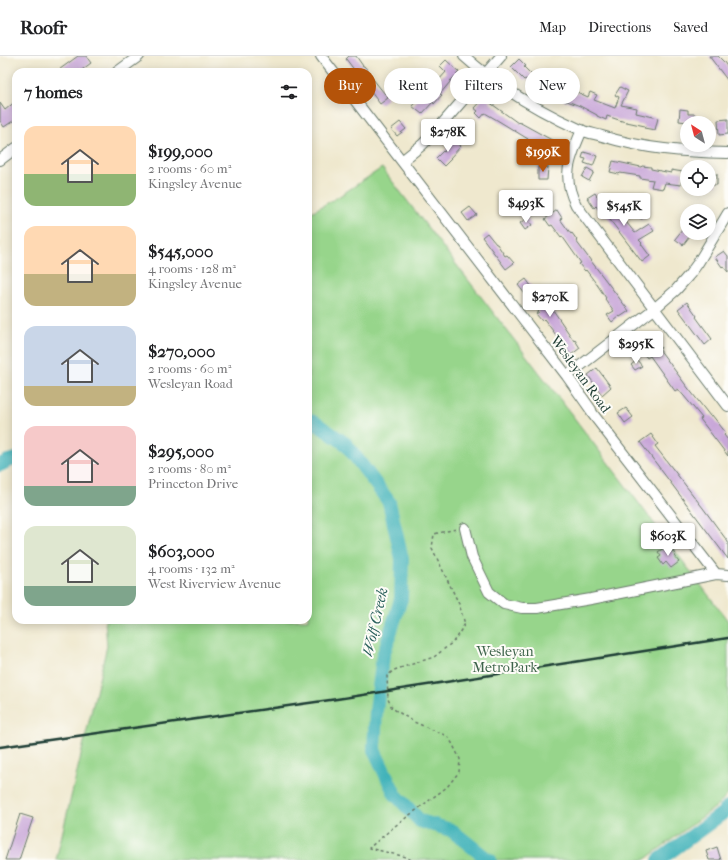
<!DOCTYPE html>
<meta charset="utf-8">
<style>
body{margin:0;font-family:"IM FELL French Canon",serif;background:#f2f2f2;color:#202124;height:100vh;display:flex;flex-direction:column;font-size:15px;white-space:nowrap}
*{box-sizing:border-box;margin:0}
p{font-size:13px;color:#757577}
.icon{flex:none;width:22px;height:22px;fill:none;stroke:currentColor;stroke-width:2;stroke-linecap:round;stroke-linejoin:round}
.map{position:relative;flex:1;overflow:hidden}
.side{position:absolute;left:12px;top:12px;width:300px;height:556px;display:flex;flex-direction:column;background:#fff;border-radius:12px;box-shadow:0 2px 10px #0003}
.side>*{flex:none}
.hud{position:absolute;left:324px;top:12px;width:344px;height:36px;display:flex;gap:8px}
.needle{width:26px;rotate:324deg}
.controls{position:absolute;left:680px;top:60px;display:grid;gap:8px}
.controls a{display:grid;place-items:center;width:36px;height:36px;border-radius:50%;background:#fff;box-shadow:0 2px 10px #0003;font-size:20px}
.price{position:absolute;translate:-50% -34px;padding:0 9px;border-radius:4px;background:#fff;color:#222;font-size:13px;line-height:26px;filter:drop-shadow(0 1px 2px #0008)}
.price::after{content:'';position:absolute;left:50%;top:24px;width:12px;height:9px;margin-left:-6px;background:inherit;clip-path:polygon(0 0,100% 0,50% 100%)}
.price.current{background:#b45309;color:#fff}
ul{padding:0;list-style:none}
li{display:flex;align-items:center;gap:12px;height:100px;padding:0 12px}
li span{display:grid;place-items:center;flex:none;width:112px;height:80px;border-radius:12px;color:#555}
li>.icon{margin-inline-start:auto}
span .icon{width:48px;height:48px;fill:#fffc;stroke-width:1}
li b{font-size:17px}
h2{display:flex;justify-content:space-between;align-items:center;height:48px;padding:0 12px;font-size:17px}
.chip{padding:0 14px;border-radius:18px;background:#fff;box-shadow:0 2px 10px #0003;font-size:14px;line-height:36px}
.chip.current{background:#b45309;color:#fff}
header{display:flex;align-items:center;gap:24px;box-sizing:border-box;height:56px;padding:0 20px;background:#fff;border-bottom:1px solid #e0e0e0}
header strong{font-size:19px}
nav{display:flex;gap:22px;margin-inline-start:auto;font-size:14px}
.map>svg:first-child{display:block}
</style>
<header>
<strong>Roofr</strong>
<nav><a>Map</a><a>Directions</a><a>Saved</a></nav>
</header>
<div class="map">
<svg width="728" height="804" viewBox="0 0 728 804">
<rect width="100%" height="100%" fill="#fdfcf7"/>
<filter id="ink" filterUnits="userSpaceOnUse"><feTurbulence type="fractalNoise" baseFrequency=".025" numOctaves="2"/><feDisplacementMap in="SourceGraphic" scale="8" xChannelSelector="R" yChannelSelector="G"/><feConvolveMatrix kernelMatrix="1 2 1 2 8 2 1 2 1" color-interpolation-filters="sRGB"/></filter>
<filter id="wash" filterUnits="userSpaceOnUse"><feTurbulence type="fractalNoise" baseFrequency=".012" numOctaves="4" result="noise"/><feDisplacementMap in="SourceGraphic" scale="16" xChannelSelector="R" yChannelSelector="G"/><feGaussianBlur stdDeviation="0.9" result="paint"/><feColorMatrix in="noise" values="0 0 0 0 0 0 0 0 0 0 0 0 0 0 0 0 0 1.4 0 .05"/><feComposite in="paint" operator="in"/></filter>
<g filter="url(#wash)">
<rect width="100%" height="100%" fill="#efe8ce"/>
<!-- green -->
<path fill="#97d58b" stroke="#5b8960" d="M 382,112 L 572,359 L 728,565 L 728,739 L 717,750 L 644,804 L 56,804 L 107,590 L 105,564 L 308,564 L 308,158 L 338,141 Z"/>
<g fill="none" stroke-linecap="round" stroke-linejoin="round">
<!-- river -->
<path stroke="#41b2b9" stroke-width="14" d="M 308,364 L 317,368 L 346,388 L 389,446 L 402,503 L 401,543 L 383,600 L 376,655 L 374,694 L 395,738 L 420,765 L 451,774 L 486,802 L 490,804
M 0,409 L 8,405 L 16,403
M 659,804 L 723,757 L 728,751"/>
</g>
<g id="blocks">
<!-- building -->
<path fill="#c8a6d8" d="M 78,0 L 86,0 L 91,7 L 79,16 L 56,16 Z
M 349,0 L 356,0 L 363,10 L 364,10 L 370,17 L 369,18 L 388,42 L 380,48 L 346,3 Z
M 709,0 L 718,0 L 724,6 L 728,12 L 728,25 Z
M 519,3 L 526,10 L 524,11 L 536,23 L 539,18 L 552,25 L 555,20 L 562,25 L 560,28 L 576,38 L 577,36 L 588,41 L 590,36 L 597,39 L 594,44 L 615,52 L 619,41 L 615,39 L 620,31 L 628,35 L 621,49 L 637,52 L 636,57 L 658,62 L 655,74 L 644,72 L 645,70 L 622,65 L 607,60 L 606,64 L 597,60 L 597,59 L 580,50 L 567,45 L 566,46 L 554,37 L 553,39 L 543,33 L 526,23 L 524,24 L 511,11 Z
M 446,4 L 459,16 L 450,25 L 450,26 L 440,38 L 442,39 L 434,48 L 433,46 L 422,58 L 412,50 L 419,42 L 421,44 L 446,16 L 440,10 Z
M 485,40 L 490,45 L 489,46 L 518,67 L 519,66 L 559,88 L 552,100 L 544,96 L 545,95 L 527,84 L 528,83 L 497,64 L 485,57 L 481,62 L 476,57 L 478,55 L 474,52 Z
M 16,45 L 16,63 L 4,71 L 0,65 L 0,47 L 5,54 Z
M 680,53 L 688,54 L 688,58 L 695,58 L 694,67 L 687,67 L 687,66 L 679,65 Z
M 728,63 L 728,78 L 719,79 L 718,64 Z
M 400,66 L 406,73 L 397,80 L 391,73 Z
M 454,84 L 461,90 L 450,102 L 451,103 L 444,110 L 436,102 L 443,95 L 444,96 Z
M 584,96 L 597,100 L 593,110 L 584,107 L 586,103 L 582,102 Z
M 613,105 L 641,111 L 642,110 L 651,111 L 651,113 L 671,117 L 671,114 L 683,116 L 681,129 L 665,127 L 663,133 L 651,131 L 653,124 L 640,122 L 640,120 L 620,117 L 619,118 L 610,116 Z
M 538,111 L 548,111 L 547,124 L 538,124 Z
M 587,112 L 594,116 L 589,125 L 582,121 Z
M 709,118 L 717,118 L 717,129 L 709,129 Z
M 595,137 L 604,150 L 610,146 L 635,177 L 649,168 L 654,175 L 639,184 L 642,187 L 641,188 L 650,200 L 642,206 L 607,160 L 605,161 L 596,150 L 594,152 L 587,142 Z
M 470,151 L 477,159 L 468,165 L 462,157 Z
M 643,153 L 647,159 L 641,163 L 637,158 Z
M 557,154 L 562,162 L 560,163 L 571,178 L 572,177 L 577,184 L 576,185 L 588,201 L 629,255 L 620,261 L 619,260 L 612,266 L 607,259 L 614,255 L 605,243 L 606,242 L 598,230 L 586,214 L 585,215 L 579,208 L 581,207 L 562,180 L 561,181 L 552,169 L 550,170 L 545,163 Z
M 527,162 L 532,169 L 525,174 L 520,167 Z
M 687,168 L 687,177 L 692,177 L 683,189 L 675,183 Z
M 487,177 L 496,188 L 497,188 L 505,200 L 507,199 L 514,207 L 506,213 L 482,181 Z
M 724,195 L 728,200 L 728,216 L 723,210 L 722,211 L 715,201 Z
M 526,223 L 546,250 L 549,248 L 574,285 L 575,284 L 580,292 L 571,299 L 544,263 L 542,265 L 536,258 L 539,256 L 518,229 Z
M 687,246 L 697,260 L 696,261 L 712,283 L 705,289 L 678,253 Z
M 655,283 L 661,292 L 659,293 L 685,328 L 710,360 L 712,359 L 726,377 L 724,379 L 728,384 L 728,400 L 700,363 L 702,362 L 689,346 L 678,333 L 675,335 L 650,300 L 647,302 L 641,294 Z
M 637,304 L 642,310 L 635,314 L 631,309 Z
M 597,312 L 611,331 L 602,339 L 588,319 Z
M 626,352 L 633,361 L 625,367 L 618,357 Z
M 651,378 L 658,388 L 655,390 L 703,452 L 728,486 L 728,503 L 640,386 Z
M 666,490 L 670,494 L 671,493 L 676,499 L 674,500 L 679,506 L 671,512 L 666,506 L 663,509 L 658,502 L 661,500 L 658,496 Z
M 20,758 L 33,762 L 19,804 L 5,804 Z
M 717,791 L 721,804 L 709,804 L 706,795 Z"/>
</g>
</g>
<g filter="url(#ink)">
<use href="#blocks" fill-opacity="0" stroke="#68796a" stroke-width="1"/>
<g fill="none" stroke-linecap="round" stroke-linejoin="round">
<!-- minor casing -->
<g stroke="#68796a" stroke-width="12">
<path id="minor" d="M 321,0 L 567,320 L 591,354 L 592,357 L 716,518
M 464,0 C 499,32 539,55 581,74 C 588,77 595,78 602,80 C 644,93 684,96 728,97
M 117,16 L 139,0
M 582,74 C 570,102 561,120 576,149 L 728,350
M 0,104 L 16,92
M 402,105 L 422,89 L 436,75 L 501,0
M 567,320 L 654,253 L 676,234 L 690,218 L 698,207 L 728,157
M 465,472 L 472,501 L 489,536 L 504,548 L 522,552 L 537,552 L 591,543 L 716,518 L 728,519"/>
</g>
<!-- path -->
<path stroke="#68796a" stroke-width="1.5" stroke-dasharray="3 3" stroke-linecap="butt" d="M 411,804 L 406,801 L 369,792 L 395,770 L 447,731 L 459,716 L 460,703 L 452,687 L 447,680 L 414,666 L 392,652 L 388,643 L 387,620 L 394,614 L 434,601 L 453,586 L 465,568 L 459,548 L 432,492 L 434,478 L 447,475 L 457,473"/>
<!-- minor -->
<use href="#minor" stroke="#fff" stroke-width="10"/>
<!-- rail -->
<path stroke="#1f3d34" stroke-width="2.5" d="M 0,691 L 337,643 L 728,582"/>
</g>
</g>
<g text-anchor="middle" stroke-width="4" stroke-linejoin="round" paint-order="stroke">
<!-- street labels -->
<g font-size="14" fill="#1f3d34" stroke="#fdfcf7">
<text transform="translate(581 318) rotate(54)" y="5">Wesleyan Road</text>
</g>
<!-- park labels -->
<g font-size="14" fill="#3d634a" stroke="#fdfcf7">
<text x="505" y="600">Wesleyan<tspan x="505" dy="16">MetroPark</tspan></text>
</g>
<!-- water labels -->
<g font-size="15" font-style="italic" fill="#29605c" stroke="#fdfcf7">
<text transform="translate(375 566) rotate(-77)" y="5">Wolf Creek</text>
</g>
</g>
</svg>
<div class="controls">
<a><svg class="needle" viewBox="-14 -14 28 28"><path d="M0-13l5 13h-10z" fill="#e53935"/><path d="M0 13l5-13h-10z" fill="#757577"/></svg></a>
<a><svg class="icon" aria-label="locate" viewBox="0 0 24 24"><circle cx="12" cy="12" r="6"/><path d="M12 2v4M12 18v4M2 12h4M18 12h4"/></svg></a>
<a><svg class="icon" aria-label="layers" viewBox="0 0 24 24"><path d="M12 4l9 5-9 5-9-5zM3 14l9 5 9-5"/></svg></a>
</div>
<b class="price" style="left:448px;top:97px">$278K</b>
<b class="price current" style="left:543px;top:117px">$199K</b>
<b class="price" style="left:526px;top:168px">$493K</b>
<b class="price" style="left:624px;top:171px">$545K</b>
<b class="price" style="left:550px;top:262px">$270K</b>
<b class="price" style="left:636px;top:309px">$295K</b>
<b class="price" style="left:668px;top:501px">$603K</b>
<div class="hud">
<a class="chip current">Buy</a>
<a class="chip">Rent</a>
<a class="chip">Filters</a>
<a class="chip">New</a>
</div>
<section class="side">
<h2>7 homes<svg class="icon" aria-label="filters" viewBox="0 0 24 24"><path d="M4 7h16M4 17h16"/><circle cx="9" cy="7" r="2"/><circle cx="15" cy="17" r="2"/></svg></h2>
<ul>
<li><span style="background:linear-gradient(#ffd9b3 60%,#8fb573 0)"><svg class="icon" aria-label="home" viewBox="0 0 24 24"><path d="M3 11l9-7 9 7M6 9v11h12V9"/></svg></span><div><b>$199,000</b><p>2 rooms · 60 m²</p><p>Kingsley Avenue</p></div></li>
<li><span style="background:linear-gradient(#ffd9b3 60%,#c2b280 0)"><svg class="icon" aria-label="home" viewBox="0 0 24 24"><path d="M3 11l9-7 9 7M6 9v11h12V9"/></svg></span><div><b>$545,000</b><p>4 rooms · 128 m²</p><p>Kingsley Avenue</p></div></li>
<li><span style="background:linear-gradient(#c9d6e8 75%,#c2b280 0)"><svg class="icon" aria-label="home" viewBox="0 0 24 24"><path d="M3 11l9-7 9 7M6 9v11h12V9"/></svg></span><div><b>$270,000</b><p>2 rooms · 60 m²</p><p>Wesleyan Road</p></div></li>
<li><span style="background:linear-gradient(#f6c9c9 75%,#7fa58c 0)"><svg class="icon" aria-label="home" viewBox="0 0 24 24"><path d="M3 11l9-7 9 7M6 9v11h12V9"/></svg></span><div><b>$295,000</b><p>2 rooms · 80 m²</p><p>Princeton Drive</p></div></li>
<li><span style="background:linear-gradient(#dfe7d0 75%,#7fa58c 0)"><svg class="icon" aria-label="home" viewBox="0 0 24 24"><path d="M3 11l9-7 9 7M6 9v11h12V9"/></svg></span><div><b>$603,000</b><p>4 rooms · 132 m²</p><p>West Riverview Avenue</p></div></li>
</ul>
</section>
</div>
